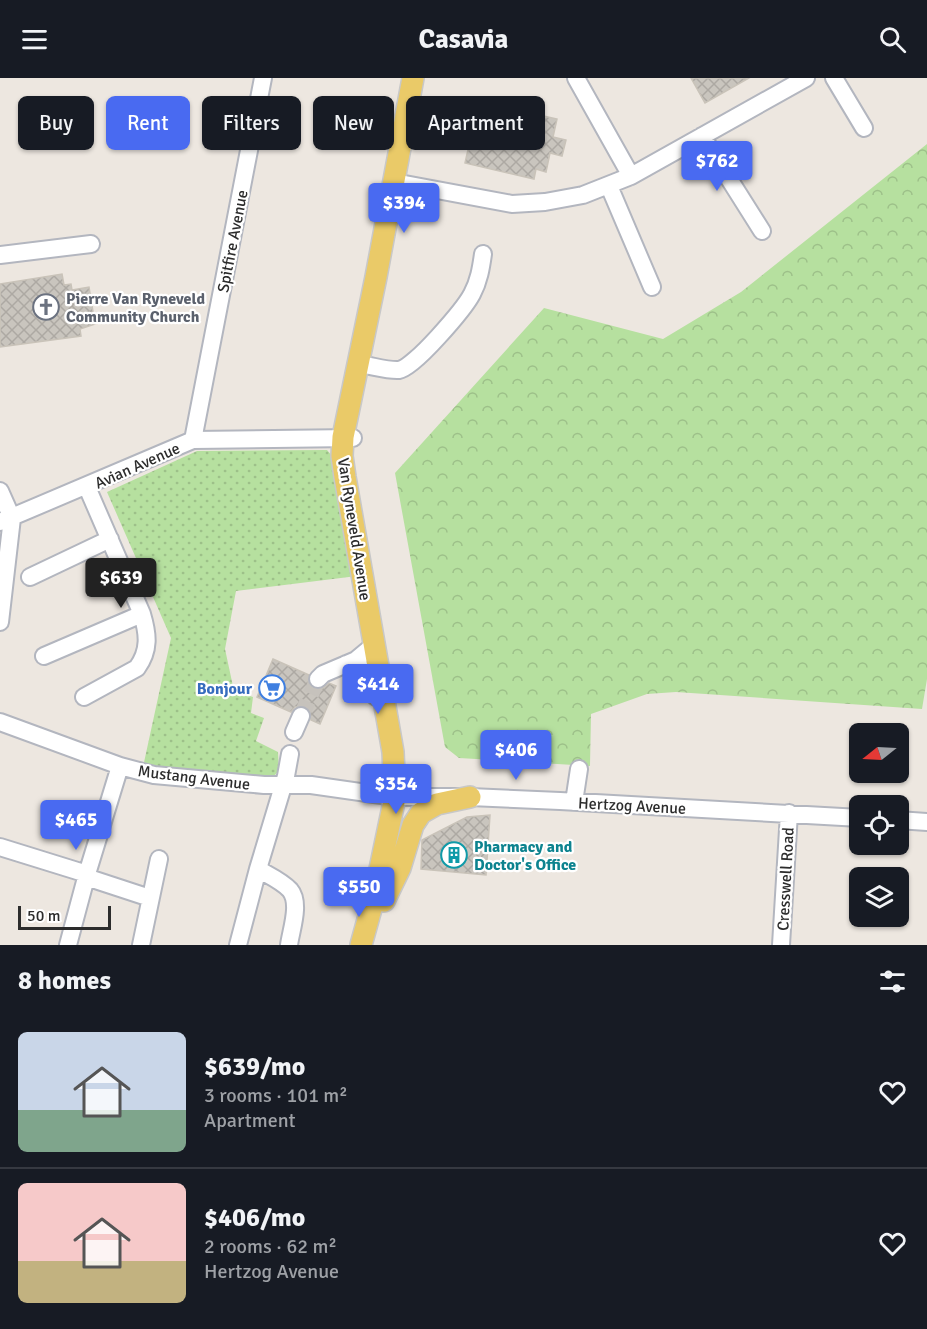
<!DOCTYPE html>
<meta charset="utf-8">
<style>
body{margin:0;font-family:Signika,sans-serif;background:#242831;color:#f1f3f6;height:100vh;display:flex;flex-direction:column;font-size:22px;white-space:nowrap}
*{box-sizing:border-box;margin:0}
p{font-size:20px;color:#9ea1a6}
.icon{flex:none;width:33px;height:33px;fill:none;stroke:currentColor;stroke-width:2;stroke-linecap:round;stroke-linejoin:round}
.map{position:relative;height:867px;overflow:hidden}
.drawer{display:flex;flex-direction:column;background:#171b24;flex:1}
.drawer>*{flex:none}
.top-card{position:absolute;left:18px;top:18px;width:600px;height:54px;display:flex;gap:12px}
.needle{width:39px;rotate:252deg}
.controls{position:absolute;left:849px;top:645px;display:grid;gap:12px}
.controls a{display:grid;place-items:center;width:60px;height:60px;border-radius:9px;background:#171b24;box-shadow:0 2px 4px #0004;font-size:30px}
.scale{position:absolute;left:18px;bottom:15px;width:93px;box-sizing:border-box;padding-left:6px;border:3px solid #2c2c2c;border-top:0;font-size:16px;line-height:21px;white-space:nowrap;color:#2c2c2c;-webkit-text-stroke:4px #fff;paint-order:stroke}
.price{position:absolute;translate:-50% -51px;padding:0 14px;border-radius:6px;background:#496af1;color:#fff;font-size:20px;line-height:39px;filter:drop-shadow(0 2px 3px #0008)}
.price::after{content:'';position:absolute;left:50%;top:36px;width:18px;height:14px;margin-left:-9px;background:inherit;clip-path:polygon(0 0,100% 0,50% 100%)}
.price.selected{background:#222;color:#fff}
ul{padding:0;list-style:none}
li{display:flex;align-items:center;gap:18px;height:150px;padding:0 18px}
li+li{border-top:2px solid #363941}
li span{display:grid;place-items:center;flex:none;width:168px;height:120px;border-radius:9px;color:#555}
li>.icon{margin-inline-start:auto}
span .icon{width:72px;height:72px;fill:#fffc;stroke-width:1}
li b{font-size:26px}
h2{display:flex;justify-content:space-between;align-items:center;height:72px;padding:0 18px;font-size:26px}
.chip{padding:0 21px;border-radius:9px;background:#171b24;box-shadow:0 2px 4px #0004;font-size:21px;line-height:54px}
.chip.selected{background:#496af1;color:#fff}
header{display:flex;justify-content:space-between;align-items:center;height:78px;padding:0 18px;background:#171b24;font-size:27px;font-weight:800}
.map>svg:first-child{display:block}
</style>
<header><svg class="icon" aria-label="menu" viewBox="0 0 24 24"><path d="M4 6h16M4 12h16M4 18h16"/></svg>Casavia<svg class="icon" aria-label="search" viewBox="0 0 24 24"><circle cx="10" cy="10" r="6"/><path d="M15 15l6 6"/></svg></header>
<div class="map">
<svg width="927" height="867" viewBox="0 0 927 867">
<defs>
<pattern id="grass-dots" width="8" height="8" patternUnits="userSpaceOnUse" patternTransform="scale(1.5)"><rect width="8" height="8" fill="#b6e09f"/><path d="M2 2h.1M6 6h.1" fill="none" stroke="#9dc089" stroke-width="1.8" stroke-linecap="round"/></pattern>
<pattern id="forest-crowns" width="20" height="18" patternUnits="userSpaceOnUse" patternTransform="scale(1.5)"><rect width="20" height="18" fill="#b6e09f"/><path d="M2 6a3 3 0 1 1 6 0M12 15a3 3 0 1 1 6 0" fill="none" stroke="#9dc089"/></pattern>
<pattern id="building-cross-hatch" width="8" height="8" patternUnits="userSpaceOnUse" patternTransform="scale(1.5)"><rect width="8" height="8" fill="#c9c5be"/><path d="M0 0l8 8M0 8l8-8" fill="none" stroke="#ada9a3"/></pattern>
</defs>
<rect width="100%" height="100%" fill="#ede7e0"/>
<!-- grass -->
<path fill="url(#grass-dots)" d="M 327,372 L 343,391 L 357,498 L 236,513 L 225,571 L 234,613 L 253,619 L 251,635 L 264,640 L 256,663 L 278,674 L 279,693 L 264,707 L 143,689 L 171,560 L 107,414 L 197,373 Z"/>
<!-- forest -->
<path fill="url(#forest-crowns)" d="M 927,66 L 927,601 L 922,631 L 676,614 L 647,616 L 591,636 L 590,688 L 459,680 L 445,669 L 395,395 L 544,230 L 663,261 L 741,214 Z"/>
<!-- building -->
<path fill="url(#building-cross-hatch)" stroke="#c9c3b9" stroke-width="1.5" d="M 691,0 L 749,0 L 705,25 Z
M 479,23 L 557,41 L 553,59 L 566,62 L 562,78 L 550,75 L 546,94 L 536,91 L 534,101 L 465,85 Z
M 62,196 L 64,207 L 71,206 L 72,212 L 89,209 L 95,246 L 80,251 L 81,258 L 0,269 L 0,206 Z
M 273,581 L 309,597 L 308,604 L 315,611 L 321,611 L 329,605 L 336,608 L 320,646 L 311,642 L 310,632 L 305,628 L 295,629 L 291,634 L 257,619 Z
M 490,737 L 486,797 L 421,791 L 422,762 L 467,739 Z"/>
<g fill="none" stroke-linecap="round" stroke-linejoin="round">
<!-- minor-tunnel -->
<path stroke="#c6c2bc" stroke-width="16" stroke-dasharray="16 8" stroke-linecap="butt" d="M 301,638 L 318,601"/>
<!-- minor casing -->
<g stroke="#b3b6bf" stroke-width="20">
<path id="minor" d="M 576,0 L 631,98
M 834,0 L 864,50
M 702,58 L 762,153
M 394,104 L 512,126 L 545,124 L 583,117 L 631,98 L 806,0
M 609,108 L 652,209
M 0,177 L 91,166
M 358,286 C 369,287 388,293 399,292 C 414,290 464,231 472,216 C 479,203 481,190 483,176
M 193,362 L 263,0
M 0,413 L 12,440 L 0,544
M 0,444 L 193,362 L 353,360
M 30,499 L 110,461
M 44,578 L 142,536
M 346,586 C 371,590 368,597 376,619
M 318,601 L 323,596 L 356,582 L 374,567
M 84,619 L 137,590 C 150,572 148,556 142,536 L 87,409
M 0,644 L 120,688 L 154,697 L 264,707 L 311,707 L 395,719 L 470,719 L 560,723 L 860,740
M 294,654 L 301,638
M 574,724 L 579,691
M 898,742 L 927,744
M 0,769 L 87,796
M 258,791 C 268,797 282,803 290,812 C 301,825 291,852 289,867
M 86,799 L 150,820
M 68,867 L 87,796 L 120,688
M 141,867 L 159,781
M 238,867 L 258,791 L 286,698 L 290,676
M 781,867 L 789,735"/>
</g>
<!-- major casing -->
<g stroke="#c8c8c8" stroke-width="24">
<path id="major" d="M 384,823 L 400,790 L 413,747 L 421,735 L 437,726 L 470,719
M 361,867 L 374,820 L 395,719 L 393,674 L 345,399 L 342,378 L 343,359 L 376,199 L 413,0"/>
</g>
<!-- minor -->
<use href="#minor" stroke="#fff" stroke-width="16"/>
<!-- major -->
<use href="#major" stroke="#eaca68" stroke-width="21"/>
</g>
<!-- icons -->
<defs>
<g id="church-ring" transform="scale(1.35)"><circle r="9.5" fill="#fff" stroke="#6b7280" stroke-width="1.5"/><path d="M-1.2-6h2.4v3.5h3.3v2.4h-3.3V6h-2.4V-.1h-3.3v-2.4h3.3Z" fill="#6b7280"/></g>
<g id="supermarket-ring" transform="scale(1.35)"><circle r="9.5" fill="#fff" stroke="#3f7fe0" stroke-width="1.5"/><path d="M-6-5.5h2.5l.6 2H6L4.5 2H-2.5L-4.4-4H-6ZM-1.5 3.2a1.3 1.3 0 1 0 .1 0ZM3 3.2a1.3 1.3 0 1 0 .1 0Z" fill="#3f7fe0"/></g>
<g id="building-ring" transform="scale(1.35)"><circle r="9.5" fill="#fff" stroke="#0f9aa8" stroke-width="1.5"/><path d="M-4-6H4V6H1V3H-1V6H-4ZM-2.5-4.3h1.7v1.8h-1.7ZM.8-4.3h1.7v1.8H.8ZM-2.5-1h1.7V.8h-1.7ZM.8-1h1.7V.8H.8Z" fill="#0f9aa8"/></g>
</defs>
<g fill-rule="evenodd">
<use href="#church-ring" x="46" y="229"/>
<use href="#supermarket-ring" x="272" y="610"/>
<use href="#building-ring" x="454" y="777"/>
</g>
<g text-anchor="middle" stroke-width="4.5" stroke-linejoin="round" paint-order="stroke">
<!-- street labels -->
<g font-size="16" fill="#2c2c2c" stroke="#fff">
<text transform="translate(232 163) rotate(-79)" y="6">Spitfire Avenue</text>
<text transform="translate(137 387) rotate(-24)" y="6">Avian Avenue</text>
<text transform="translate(355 451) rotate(81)" y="6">Van Ryneveld Avenue</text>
<text transform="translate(194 699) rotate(7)" y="6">Mustang Avenue</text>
<text transform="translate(632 727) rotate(3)" y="6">Hertzog Avenue</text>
<text transform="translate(785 801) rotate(-87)" y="6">Cresswell Road</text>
</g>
<!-- worship labels -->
<g font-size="16" font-weight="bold" fill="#5b616d" stroke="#fff" text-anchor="start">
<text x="66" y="226">Pierre Van Ryneveld<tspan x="66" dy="18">Community Church</tspan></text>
</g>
<!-- shop labels -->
<g font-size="16" font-weight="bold" fill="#366cbe" stroke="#fff" text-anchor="end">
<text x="252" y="616">Bonjour</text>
</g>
<!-- culture labels -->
<g font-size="16" font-weight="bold" fill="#0d838f" stroke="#fff" text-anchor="start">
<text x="474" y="774">Pharmacy and<tspan x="474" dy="18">Doctor's Office</tspan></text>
</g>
</g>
</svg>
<div class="controls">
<a><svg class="needle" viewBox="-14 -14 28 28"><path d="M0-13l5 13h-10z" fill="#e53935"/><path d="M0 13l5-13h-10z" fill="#9ea1a6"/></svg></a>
<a><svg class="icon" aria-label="locate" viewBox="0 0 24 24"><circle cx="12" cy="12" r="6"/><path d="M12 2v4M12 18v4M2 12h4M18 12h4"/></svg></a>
<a><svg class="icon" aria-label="layers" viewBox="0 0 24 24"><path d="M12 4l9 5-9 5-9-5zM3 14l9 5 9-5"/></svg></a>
</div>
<div class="scale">50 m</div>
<b class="price" style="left:717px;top:114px">$762</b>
<b class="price" style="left:404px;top:156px">$394</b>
<b class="price selected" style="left:121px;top:531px">$639</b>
<b class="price" style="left:378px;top:637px">$414</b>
<b class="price" style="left:516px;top:703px">$406</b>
<b class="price" style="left:396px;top:737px">$354</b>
<b class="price" style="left:76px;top:773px">$465</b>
<b class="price" style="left:359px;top:840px">$550</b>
<div class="top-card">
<a class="chip">Buy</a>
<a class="chip selected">Rent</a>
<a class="chip">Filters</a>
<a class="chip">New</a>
<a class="chip">Apartment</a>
</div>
</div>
<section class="drawer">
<h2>8 homes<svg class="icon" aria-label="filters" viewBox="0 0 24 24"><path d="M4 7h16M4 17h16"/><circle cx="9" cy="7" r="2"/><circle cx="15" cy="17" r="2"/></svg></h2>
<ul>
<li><span style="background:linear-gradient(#c9d6e8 65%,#7fa58c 0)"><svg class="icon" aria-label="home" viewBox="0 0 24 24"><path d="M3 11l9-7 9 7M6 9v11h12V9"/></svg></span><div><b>$639/mo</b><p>3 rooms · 101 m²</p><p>Apartment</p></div><svg class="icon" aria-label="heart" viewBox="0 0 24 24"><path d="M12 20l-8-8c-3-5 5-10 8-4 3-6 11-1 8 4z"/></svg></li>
<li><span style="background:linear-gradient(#f6c9c9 65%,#c2b280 0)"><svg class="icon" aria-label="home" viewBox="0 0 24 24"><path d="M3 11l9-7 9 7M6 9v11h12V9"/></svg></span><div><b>$406/mo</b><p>2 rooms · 62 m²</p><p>Hertzog Avenue</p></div><svg class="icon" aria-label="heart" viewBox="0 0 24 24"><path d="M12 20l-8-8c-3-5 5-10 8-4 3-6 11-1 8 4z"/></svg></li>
</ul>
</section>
